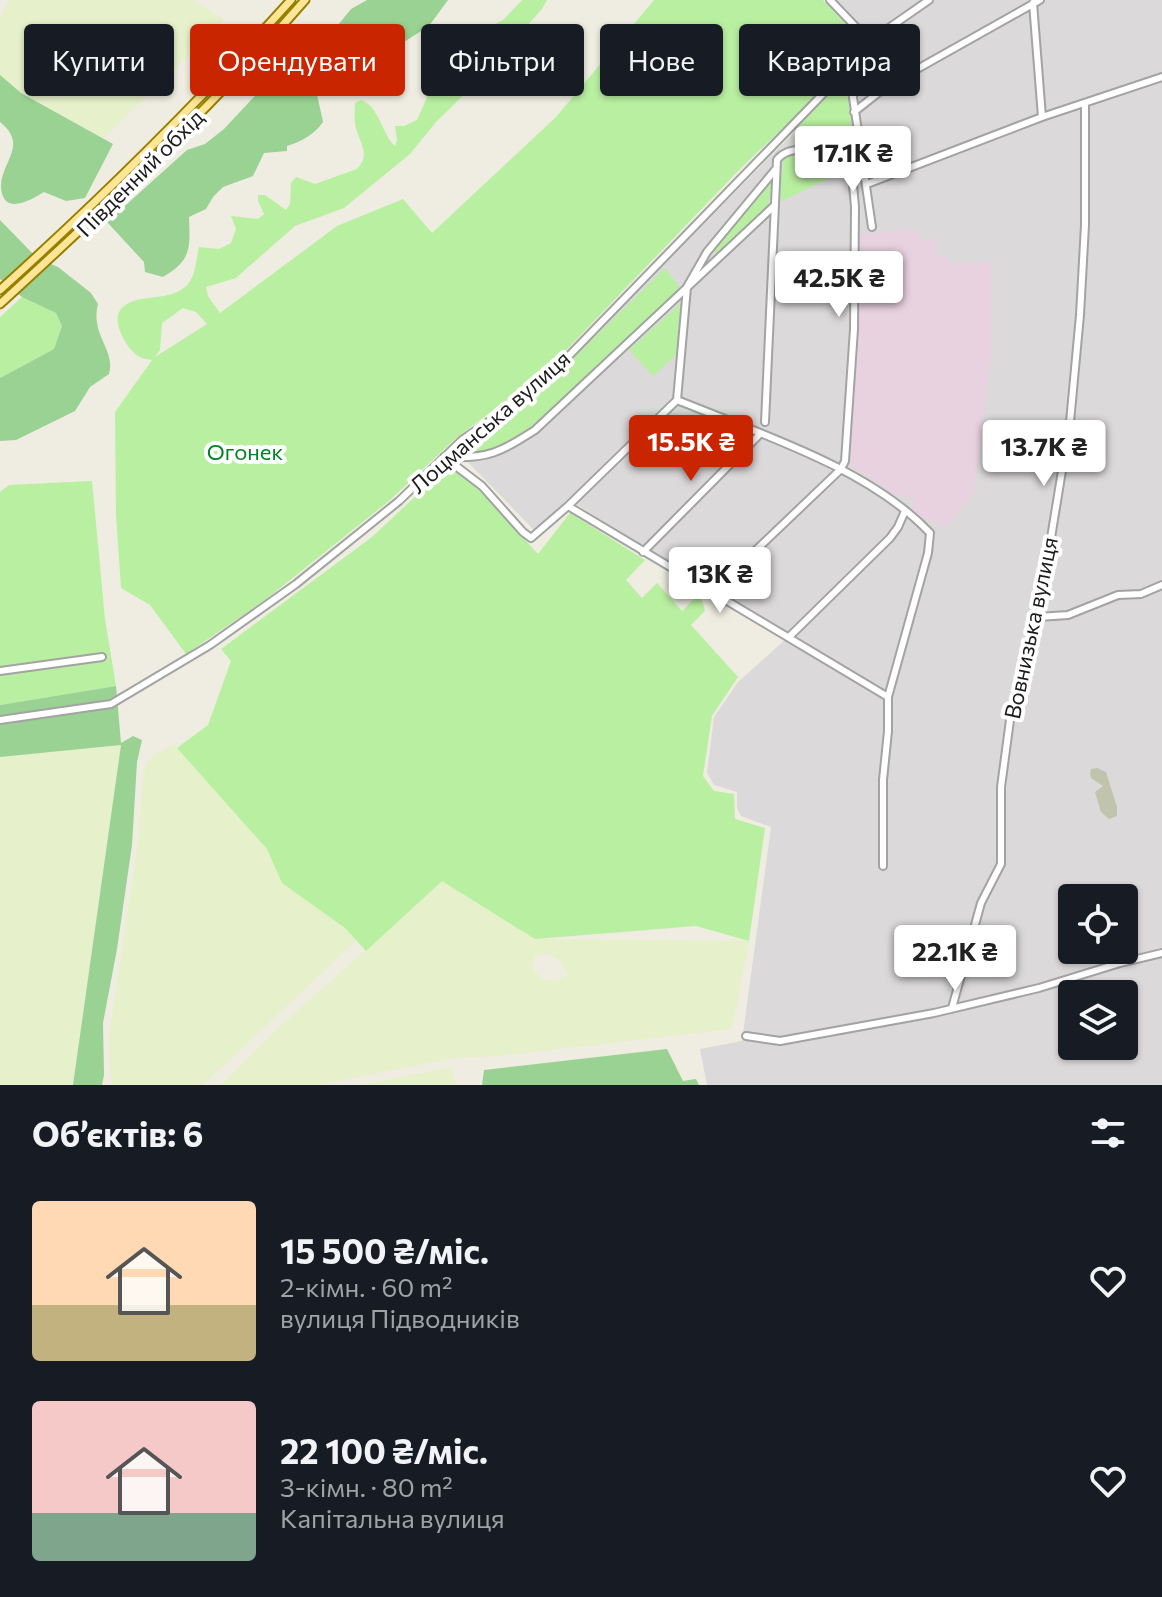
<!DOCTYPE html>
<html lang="uk">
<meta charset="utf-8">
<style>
body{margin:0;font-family:Commissioner,sans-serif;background:#242831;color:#f1f3f6;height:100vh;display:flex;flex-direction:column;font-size:30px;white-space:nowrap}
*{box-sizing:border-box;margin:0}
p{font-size:26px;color:#9ea1a6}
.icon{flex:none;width:44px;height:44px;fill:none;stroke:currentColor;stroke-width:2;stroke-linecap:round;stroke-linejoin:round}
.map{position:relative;height:1085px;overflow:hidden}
.side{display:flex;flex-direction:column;background:#171b24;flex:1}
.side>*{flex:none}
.hud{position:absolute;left:24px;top:24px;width:1114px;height:72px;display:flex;gap:16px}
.tools{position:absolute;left:1058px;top:884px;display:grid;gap:16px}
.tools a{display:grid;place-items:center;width:80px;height:80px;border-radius:8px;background:#171b24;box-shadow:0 2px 6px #0004;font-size:40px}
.price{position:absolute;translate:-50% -68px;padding:0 18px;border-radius:8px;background:#fff;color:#222;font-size:26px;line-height:52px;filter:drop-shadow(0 2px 4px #0008)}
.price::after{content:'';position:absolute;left:50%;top:48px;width:24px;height:18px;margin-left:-12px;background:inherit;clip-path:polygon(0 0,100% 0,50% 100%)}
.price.active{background:#c92500;color:#fff}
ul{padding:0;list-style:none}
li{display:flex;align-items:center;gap:24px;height:200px;padding:0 32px}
li span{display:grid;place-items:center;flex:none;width:224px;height:160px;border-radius:8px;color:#555}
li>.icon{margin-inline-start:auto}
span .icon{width:96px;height:96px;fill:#fffc;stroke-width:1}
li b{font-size:34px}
h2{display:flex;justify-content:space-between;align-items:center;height:96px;padding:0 32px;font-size:34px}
.tag{padding:0 28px;border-radius:8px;background:#171b24;box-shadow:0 2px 6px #0004;font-size:28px;line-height:72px}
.tag.active{background:#c92500;color:#fff}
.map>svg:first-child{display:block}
</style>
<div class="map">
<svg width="1162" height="1085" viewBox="0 0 1162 1085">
<rect width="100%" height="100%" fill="#efede1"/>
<!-- residential -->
<path fill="#dbd9d9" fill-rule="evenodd" d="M 834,0 L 1162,0 L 1162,1085 L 707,1085 L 700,1049 L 742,1041 L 771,827 L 741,816 L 737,808 L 737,792 L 714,785 L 707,773 L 714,717 L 738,682 L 787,638 L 570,500 L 535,531 L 458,452 L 561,368 L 877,49 ZM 1072,898 L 1124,898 L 1124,950 L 1072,950 ZM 1072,994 L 1124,994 L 1124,1046 L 1072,1046 Z"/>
<!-- industrial -->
<path fill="#e9d2e0" d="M 916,229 L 921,240 L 936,239 L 935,255 L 946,255 L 948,264 L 991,262 L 991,356 L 974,493 L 947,526 L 911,515 L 914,498 L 892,493 L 847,463 L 857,234 Z"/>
<!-- construction -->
<path fill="#c0c4ac" d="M 1097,768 L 1106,772 L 1117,807 L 1117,816 L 1109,819 L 1101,812 L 1095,792 L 1103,786 L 1091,778 L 1090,774 L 1091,769 Z"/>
<!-- farmland -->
<path fill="#e6f0ca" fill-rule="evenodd" d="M 10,0 L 192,0 L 225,20 L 104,138 L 21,93 L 0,75 L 0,17 Z
M 121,744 L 73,1085 L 0,1085 L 0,757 Z
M 174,744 L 267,849 L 282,883 L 345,928 L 356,941 L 203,1085 L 113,1085 L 110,1075 L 109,1036 L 137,848 L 143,777 L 147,763 L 154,755 Z
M 442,881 L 535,939 L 749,941 L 732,1029 L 498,1056 L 453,1058 L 319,1085 L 221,1085 L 277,1029 ZM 535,952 L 535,956 L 548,954 L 560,961 L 568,975 L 556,980 L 543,980 L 533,970 Z
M 451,1068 L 456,1085 L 360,1085 L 443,1069 Z"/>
<!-- grass -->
<path fill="#b9efa1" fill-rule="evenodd" d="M 522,0 L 547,0 L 542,9 L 478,81 L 436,122 L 410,154 L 344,208 L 295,226 L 236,278 L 206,287 L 208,296 L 220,313 L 337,226 L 403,199 L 432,233 L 556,117 L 654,0 L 823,0 L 867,47 L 738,171 L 549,368 L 455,439 L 389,501 L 265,600 L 186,654 L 150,605 L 121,588 L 116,515 L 115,412 L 152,360 C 148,359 144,359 140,357 C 128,352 110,321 121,309 C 136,292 166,303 185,287 C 196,278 196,260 199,247 L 219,249 L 231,243 L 236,229 L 231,216 L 258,219 L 264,214 L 258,201 L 258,195 L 265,195 L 286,210 L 290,204 L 291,183 L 296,177 L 315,184 L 357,169 C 372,154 358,141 355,124 C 354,117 355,109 355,103 L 361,100 C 380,107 381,133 395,146 L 397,140 L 395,126 L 404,126 L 417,120 L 432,86 L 461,61 L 489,27 L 503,20 ZM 183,308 L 196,312 L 207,324 L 155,357 L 160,350 L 162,323 Z
M 829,93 L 848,97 L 855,153 L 831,146 L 793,143 L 802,120 Z
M 812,153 L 833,156 L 852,163 L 848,169 L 782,201 L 780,191 L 784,155 Z
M 773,175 L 768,207 L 721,252 L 716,254 L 712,249 Z
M 665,268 L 681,289 C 649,321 616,352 582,383 C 549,413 519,441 477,456 L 463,451 L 551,380 Z
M 22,297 L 56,313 L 62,326 L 54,349 L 0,378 L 0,317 Z
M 682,302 L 679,352 L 653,376 L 629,350 Z
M 448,466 L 468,477 L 538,554 L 570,513 L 645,560 L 626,580 L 642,598 L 657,583 L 682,611 L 700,593 L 705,611 L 691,625 L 738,677 L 712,716 L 703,776 L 714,791 L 734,794 L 735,819 L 765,828 L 749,941 L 696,926 L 535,939 L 442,881 L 366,951 L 345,928 L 282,883 L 267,849 L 177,748 L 208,725 L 231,661 L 221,649 L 372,537 Z
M 92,481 L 105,619 L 116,686 L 0,705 L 0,492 L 9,485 Z"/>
<!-- forest -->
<path fill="#99d292" d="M 367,0 L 448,0 L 429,26 L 371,63 L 345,87 L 334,92 L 315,58 L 314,48 L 334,30 L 351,9 Z
M 295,63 L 304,64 L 313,76 L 323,122 C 315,134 301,142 287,146 L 287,151 L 264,153 L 253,176 L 223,187 L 213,197 L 206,209 L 189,217 C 190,248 192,260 163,277 L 145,272 L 144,262 L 107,222 L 187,150 L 205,144 L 224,129 L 267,83 Z
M 0,75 L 21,93 L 113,144 L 85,198 L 66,201 L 44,192 C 31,200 2,217 1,186 C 1,162 29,145 0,122 Z
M 0,220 L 37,258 L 58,267 L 91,293 L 98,304 C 90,335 116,350 109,374 L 90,387 L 75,411 L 16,440 L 0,441 L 0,378 L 54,349 L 62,326 L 56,313 L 22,297 L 0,279 Z
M 116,686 L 121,743 L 133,736 L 142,740 L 137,762 L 132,845 L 117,949 L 103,1023 L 104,1075 L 102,1085 L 73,1085 L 121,745 L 0,757 L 0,705 Z
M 667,1049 L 683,1081 L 696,1079 L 699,1085 L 482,1085 L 484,1070 Z"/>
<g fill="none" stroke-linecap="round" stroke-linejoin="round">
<!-- minor casing -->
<g stroke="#a3a3a3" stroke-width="10">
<path id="minor" d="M 830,0 L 873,45
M 1033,3 L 1042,117
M 849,70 L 872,227
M 854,112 L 887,86 L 1040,0
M 867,184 L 1042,117 L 1162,77
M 677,400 C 758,433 869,468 930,533 L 928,553 L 888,697 L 888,731 L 883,780 L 883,866
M 765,422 L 777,160 C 790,140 839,153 860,157
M 444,457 L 482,486 L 523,532 L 531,538 L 568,506 L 677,400 L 687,287 L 707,252 L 775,170
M 446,457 C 489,459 500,452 535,430 L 775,205
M 568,506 L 888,697
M 643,552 L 760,434
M 711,593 L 841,469 L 845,461 L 854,329 L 855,207 L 852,174 L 860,157
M 1038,617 L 1068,615 L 1118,595 L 1141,594 L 1162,585
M 789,637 L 890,538 L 898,527 L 905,511
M 0,671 L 102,657
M 0,720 L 111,704 L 210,645 L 296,584 L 399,501 L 462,440 L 516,403 L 558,367 L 883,32 L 929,0
M 952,1008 L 981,903 L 1001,864 L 1001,787 L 1010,720 L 1038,617 L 1070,422 L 1080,315 L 1085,225 L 1085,105
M 746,1036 L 780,1041 L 934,1013 L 1039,988 L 1120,963 L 1162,953"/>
</g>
<!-- major casing -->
<g stroke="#957f00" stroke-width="11">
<path id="major" d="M 0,290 C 102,198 199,102 291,0
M 0,304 C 106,207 211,108 305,0"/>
</g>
<!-- minor -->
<use href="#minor" stroke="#fff" stroke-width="6"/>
<!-- major -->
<use href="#major" stroke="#ffe596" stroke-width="7"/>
</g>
<g text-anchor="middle" stroke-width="8" stroke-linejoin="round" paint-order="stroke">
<!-- street labels -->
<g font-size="22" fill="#1c1c1c" stroke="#fff">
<text transform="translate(140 173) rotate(-45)" y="8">Південний обхід</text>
<text transform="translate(490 422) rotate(-41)" y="8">Лоцманська вулиця</text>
<text transform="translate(1031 628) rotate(-78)" y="8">Вовнизька вулиця</text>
</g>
<!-- park labels -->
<g font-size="22" fill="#018324" stroke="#fff">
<text x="245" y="460">Огонек</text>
</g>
</g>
</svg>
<div class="tools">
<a><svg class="icon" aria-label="locate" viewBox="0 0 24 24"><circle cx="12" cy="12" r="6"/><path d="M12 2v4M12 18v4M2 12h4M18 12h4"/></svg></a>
<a><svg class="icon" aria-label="layers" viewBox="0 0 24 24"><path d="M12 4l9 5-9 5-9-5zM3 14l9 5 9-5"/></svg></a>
</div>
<b class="price" style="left:853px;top:194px">17.1K ₴</b>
<b class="price" style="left:839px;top:319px">42.5K ₴</b>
<b class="price active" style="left:691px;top:483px">15.5K ₴</b>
<b class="price" style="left:1044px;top:488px">13.7K ₴</b>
<b class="price" style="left:720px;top:615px">13K ₴</b>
<b class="price" style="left:955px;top:993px">22.1K ₴</b>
<div class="hud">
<a class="tag">Купити</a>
<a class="tag active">Орендувати</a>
<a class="tag">Фільтри</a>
<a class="tag">Нове</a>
<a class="tag">Квартира</a>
</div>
</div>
<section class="side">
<h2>Об’єктів: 6<svg class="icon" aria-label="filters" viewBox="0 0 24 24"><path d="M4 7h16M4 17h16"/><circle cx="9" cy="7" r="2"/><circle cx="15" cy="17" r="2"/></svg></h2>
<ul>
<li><span style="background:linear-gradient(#ffd9b3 65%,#c2b280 0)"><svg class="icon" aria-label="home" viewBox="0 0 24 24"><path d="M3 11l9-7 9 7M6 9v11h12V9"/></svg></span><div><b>15 500 ₴/міс.</b><p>2-кімн. · 60 m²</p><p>вулиця Підводників</p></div><svg class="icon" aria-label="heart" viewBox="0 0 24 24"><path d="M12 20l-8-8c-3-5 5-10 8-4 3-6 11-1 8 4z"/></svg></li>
<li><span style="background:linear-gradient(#f6c9c9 70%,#7fa58c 0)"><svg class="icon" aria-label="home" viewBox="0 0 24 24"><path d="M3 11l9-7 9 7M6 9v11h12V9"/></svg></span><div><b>22 100 ₴/міс.</b><p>3-кімн. · 80 m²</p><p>Капітальна вулиця</p></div><svg class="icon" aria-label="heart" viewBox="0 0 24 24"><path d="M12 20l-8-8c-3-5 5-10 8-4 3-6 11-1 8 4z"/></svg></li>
</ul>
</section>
